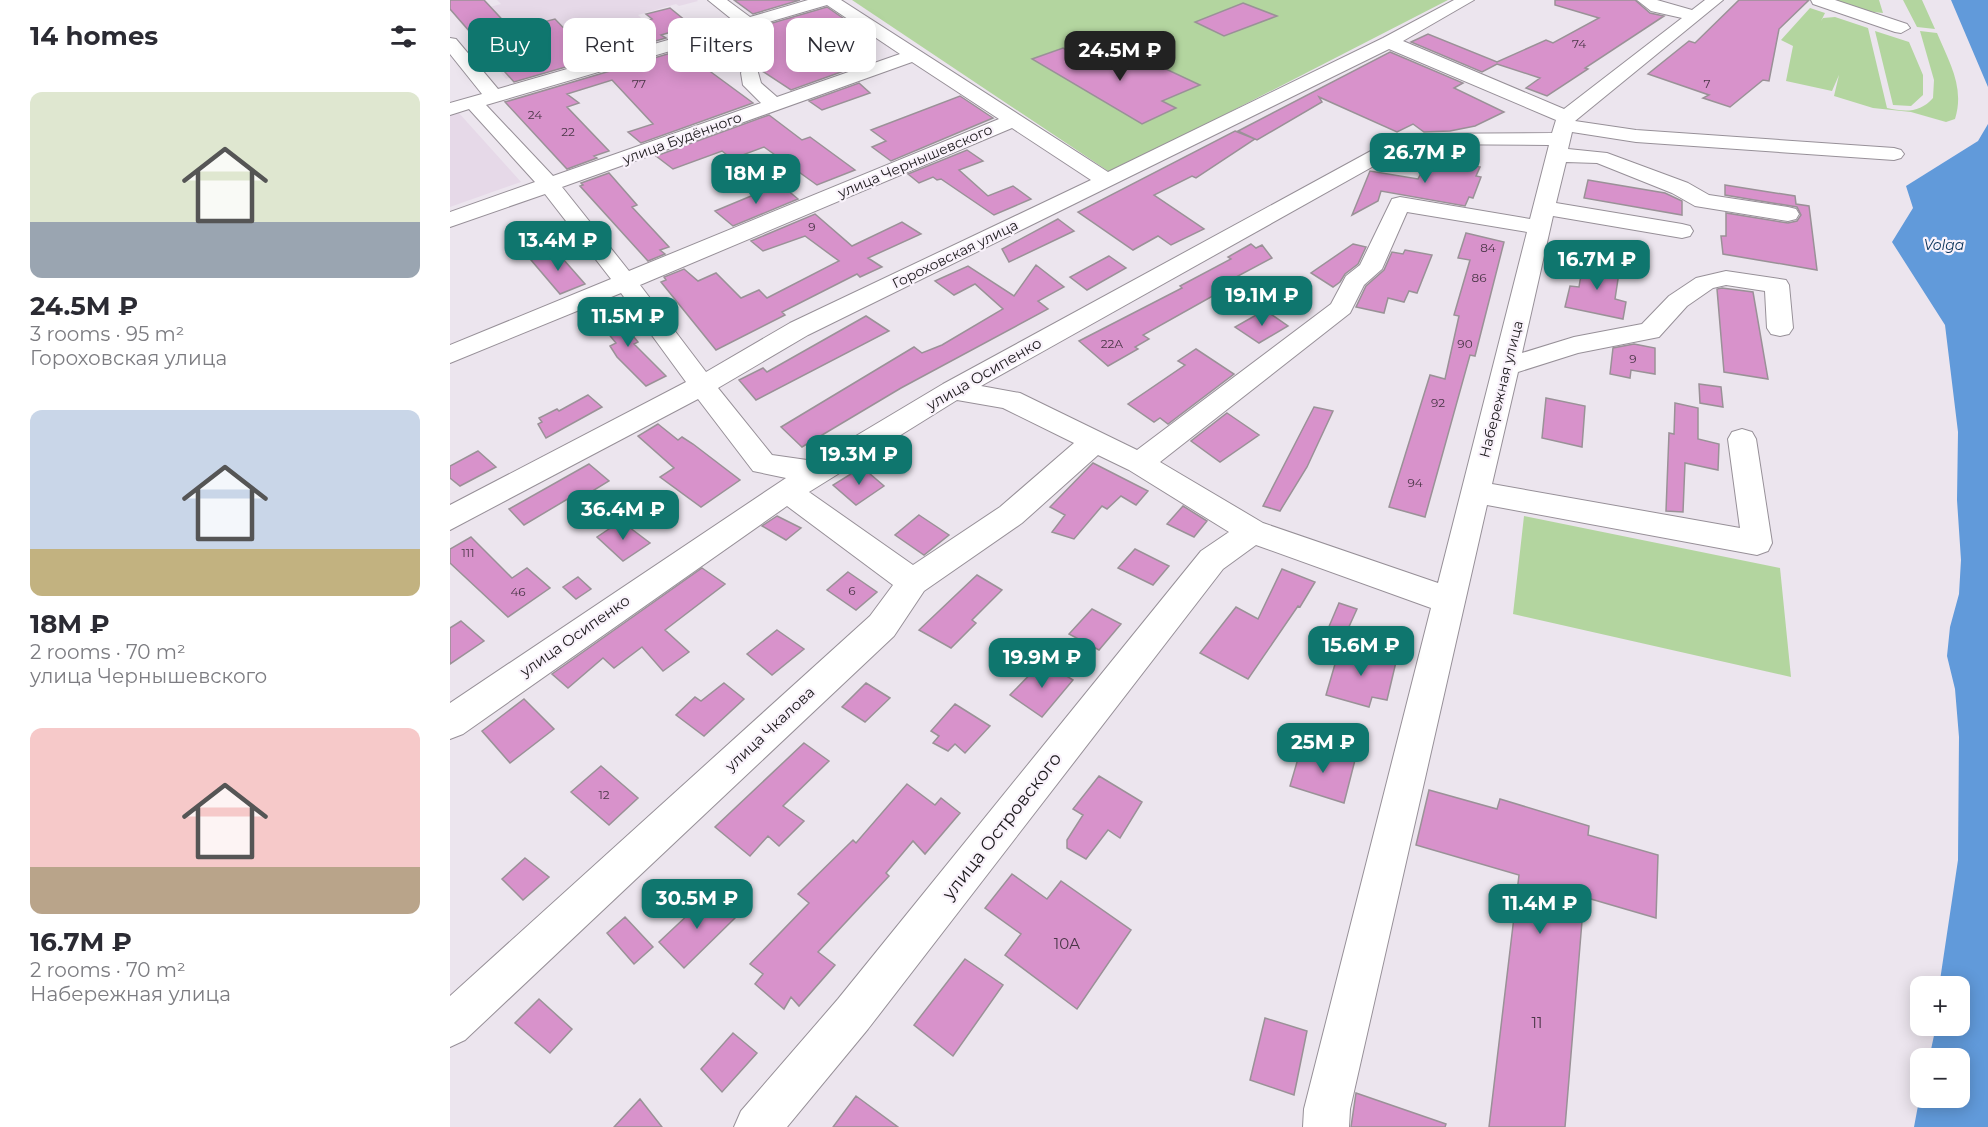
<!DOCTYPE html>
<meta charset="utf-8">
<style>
body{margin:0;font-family:Montserrat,sans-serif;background:#f7f7f7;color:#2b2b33;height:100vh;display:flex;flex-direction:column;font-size:22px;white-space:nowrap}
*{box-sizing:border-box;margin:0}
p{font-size:20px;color:#7c7c81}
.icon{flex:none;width:33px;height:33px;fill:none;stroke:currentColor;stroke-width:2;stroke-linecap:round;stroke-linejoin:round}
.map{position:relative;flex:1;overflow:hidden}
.drawer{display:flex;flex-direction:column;background:#fff;width:450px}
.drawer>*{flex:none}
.guide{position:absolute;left:18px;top:18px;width:570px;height:54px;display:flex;gap:12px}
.fabs{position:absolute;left:1460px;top:976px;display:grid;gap:12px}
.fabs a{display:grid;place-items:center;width:60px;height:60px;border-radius:12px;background:#fff;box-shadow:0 3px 15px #0003;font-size:30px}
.price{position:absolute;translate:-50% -51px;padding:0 14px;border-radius:12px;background:#0f766e;color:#fff;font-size:20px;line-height:39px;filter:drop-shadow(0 2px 3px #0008)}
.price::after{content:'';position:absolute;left:50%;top:36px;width:18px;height:14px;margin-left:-9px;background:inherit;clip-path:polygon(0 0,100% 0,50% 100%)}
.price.current{background:#222;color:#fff}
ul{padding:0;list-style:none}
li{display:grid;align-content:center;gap:12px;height:318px;padding:0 30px}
li span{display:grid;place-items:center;height:186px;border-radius:12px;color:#555}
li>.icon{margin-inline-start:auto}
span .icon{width:108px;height:108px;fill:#fffc;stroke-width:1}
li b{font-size:26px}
h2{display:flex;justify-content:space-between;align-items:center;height:72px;padding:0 30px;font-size:26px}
.chip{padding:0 21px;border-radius:12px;background:#fff;box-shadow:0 3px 15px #0003;font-size:21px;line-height:54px}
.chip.current{background:#0f766e;color:#fff}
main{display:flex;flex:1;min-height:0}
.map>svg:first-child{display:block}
</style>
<main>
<section class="drawer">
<h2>14 homes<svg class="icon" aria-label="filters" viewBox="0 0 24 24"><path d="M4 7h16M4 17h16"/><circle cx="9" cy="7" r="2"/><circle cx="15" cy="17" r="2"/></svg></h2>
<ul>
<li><span style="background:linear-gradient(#dfe7d0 70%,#9aa5b1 0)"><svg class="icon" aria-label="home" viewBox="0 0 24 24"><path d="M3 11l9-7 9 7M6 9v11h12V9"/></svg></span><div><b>24.5M ₽</b><p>3 rooms · 95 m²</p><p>Гороховская улица</p></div></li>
<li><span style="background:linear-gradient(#c9d6e8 75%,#c2b280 0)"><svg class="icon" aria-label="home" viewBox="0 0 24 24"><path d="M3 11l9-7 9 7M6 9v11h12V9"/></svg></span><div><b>18M ₽</b><p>2 rooms · 70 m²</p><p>улица Чернышевского</p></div></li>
<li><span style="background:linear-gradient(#f6c9c9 75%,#b9a48a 0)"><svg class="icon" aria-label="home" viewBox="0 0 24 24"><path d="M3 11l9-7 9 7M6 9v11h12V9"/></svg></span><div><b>16.7M ₽</b><p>2 rooms · 70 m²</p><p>Набережная улица</p></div></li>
</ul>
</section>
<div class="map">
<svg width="1538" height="1127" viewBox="0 0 1538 1127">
<rect width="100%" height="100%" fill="#ece5ee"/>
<!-- built -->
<path fill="#e6d9e8" d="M 47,0 L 247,0 L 248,1 L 229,6 L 226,4 L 188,15 L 208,34 L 56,79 L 5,16 L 51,4 Z
M 8,112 L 71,182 L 0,207 L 0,114 Z"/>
<!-- green -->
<path fill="#b3d59f" d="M 402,0 L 998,0 L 661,173 Z
M 1382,0 L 1429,0 L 1433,13 L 1415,11 Z
M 1453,0 L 1472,0 L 1485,29 L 1467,27 Z
M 1360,8 L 1375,13 L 1371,21 L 1373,18 L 1385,17 L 1418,28 L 1437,108 C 1455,112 1470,113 1483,98 L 1484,80 L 1470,31 L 1487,33 C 1499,62 1515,87 1505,119 L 1496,122 L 1461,112 L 1423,108 L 1384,96 L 1389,75 L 1382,91 L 1336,81 L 1343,46 L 1331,40 Z
M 1425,31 L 1459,42 L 1473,75 L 1473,95 L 1461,106 L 1443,105 Z
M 1074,516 L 1330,568 L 1341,677 L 1063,614 Z"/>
<!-- water -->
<path fill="#619ada" d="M 1501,0 L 1538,0 L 1538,87 Z
M 1538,124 L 1538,1127 L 1464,1127 L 1470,1095 L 1470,1098 L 1509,1098 L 1509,1059 L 1479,1059 L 1486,1026 L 1509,1026 L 1509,987 L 1489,987 L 1508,860 L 1509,737 L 1505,689 L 1497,656 L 1500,627 L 1509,594 L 1511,560 L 1507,500 L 1508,432 L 1495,325 L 1442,242 L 1463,208 L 1456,186 L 1528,141 Z"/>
<!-- building -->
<path fill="#d892cb" stroke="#9a9197" stroke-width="1.5" d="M 0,0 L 34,0 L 62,30 L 105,19 L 126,41 L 202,19 L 196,14 L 220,8 L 242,26 L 211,35 L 216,38 L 64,82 L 38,53 L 24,31 L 20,32 L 0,9 Z
M 284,0 L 350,0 L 303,14 Z
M 1105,0 L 1185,0 L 1200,13 L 1214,16 L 1135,68 L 1138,69 L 1097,96 L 1076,88 L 1090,78 L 1047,64 L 1032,72 L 961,42 L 978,34 L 1047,62 L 1096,40 L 1103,43 L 1149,18 L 1105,5 Z
M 1289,0 L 1359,0 L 1329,29 L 1319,81 L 1313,80 L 1280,107 L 1253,98 L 1259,95 L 1198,74 L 1239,41 L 1245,43 Z
M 793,3 L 827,16 L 774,36 L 745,22 Z
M 377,7 L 400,23 L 366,33 L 378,59 L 394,71 L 341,90 L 306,67 L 313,66 L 278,36 Z
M 613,48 L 630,58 L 654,49 L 687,66 L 699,61 L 750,85 L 712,101 L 726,108 L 692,124 L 582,59 Z
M 231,50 L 303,103 L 191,143 L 178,132 L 203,124 L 162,80 L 117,94 L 129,103 L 117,107 L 159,151 L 144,156 L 147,158 L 117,169 L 55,102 Z
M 940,52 L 1013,83 L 1004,88 L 1054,112 L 1025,126 L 1000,131 L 974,132 L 963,124 L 947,132 L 869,97 L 872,102 L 807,140 L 788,131 Z
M 409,83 L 420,93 L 372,110 L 359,101 Z
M 510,96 L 543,118 L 441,161 L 422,147 L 436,141 L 421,130 Z
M 319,115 L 352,140 L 360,137 L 405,170 L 367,185 L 314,147 L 282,159 L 272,151 L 223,169 L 206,156 Z
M 785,131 L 805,139 L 746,178 L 742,176 L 704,195 L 754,229 L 721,245 L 708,236 L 683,250 L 628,212 Z
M 517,150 L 533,161 L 509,170 L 538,196 L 563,186 L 581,199 L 544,215 L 491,179 L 487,180 L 483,177 L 469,183 L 458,174 Z
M 979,157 L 1030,167 L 1026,176 L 1031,177 L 1023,198 L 1019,197 L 1015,206 L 931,191 L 928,201 L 902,215 L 920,171 L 968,179 Z
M 159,173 L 187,205 L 182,207 L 219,247 L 210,250 L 215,254 L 198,261 L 130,186 L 133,185 L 131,183 Z
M 1138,180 L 1215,193 L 1232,201 L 1232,215 L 1134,198 Z
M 330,184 L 348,199 L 283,226 L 265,211 Z
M 1275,185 L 1345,196 L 1346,204 L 1359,206 L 1367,270 L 1273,254 L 1271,236 L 1276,236 L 1276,213 L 1338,223 L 1347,221 L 1351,215 L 1347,207 L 1275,195 Z
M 365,214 L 402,246 L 452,222 L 471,234 L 418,258 L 432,267 L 410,277 L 407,274 L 332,312 L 335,315 L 266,350 L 211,282 L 216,280 L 214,277 L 234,269 L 248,281 L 266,273 L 291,298 L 309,290 L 317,298 L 389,261 L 355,236 L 313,251 L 301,241 Z
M 608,219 L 624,231 L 559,262 L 552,249 Z
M 1016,233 L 1054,242 L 1025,356 L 1020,355 L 975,517 L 939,507 L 980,375 L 995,379 L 1009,316 L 1004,315 L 1020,260 L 1008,258 Z
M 801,244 L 806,248 L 812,245 L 822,258 L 771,285 L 777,288 L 693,335 L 699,339 L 685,347 L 688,349 L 658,366 L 629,341 L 732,288 L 730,286 L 781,259 L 778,257 Z
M 903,244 L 916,247 L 908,264 L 895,274 L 890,282 L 883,287 L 861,273 Z
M 955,250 L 982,255 L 967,293 L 959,291 L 954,302 L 938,298 L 934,313 L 906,307 L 916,286 L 934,270 L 942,252 L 953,254 Z
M 106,251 L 135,284 L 110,294 L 81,260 Z
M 659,256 L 676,268 L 637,290 L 620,277 Z
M 1144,261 L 1170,266 L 1165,299 L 1176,302 L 1173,319 L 1115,307 L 1120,286 L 1129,287 L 1133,263 L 1143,265 Z
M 586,265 L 614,287 L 588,301 L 598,309 L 451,388 L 352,447 L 331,427 L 464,347 L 472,353 L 492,345 L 553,309 L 525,284 L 504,295 L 485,281 L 518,266 L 564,296 Z
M 1272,288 L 1303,292 L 1318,379 L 1274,372 L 1267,289 Z
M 159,306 L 188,342 L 184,344 L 216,376 L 196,386 L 167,357 L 160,346 L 166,343 L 142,314 Z
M 815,310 L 838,326 L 809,343 L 785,327 Z
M 416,316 L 439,331 L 306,400 L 289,380 L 313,368 L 317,372 Z
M 1184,344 L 1205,348 L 1205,374 L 1181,370 L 1180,378 L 1160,374 L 1163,348 Z
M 746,349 L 784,374 L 718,424 L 710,418 L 704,422 L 678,404 L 735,365 L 728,361 Z
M 1249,384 L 1271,387 L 1273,407 L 1250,403 Z
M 138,395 L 152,407 L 96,438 L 88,424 L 92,422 L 89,418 L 107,409 L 109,411 Z
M 1096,398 L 1135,406 L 1132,447 L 1092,438 Z
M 1225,403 L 1248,408 L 1248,439 L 1269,444 L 1268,470 L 1235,463 L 1233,512 L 1216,511 L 1219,433 L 1224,434 Z
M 864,407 L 883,411 L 857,467 L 830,511 L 813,506 Z
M 777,413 L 809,435 L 770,462 L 741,441 Z
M 208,424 L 228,440 L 232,437 L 243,444 L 290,480 L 251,507 L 210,477 L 224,468 L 188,436 Z
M 28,451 L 46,467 L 10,486 L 0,478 L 0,466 Z
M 643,463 L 698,491 L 686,505 L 671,496 L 657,509 L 652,506 L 624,539 L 602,532 L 615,515 L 600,507 Z
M 139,464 L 159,481 L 131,498 L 126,494 L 74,525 L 59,509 Z
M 412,467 L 434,486 L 406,505 L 383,485 Z
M 733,506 L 757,521 L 744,537 L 717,524 Z
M 469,515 L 499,535 L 474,555 L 445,535 Z
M 327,516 L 351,528 L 336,540 L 312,526 Z
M 171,521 L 200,543 L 173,561 L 147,537 Z
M 21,537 L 62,578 L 77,568 L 100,588 L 58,617 L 0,563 L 0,549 Z
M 685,549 L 719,566 L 703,585 L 668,568 Z
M 252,568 L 275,584 L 215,630 L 239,652 L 213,671 L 192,647 L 164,668 L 153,658 L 118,688 L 102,674 Z
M 832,569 L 865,582 L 850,607 L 848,606 L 798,679 L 750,653 L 786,607 L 808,619 Z
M 398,572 L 427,592 L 406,610 L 377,590 Z
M 527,575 L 552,590 L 522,620 L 526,623 L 501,648 L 469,630 Z
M 128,577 L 141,589 L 126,599 L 113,587 Z
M 889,603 L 907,609 L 892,642 L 875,636 Z
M 642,609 L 671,624 L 649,650 L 619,634 Z
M 11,621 L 34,641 L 0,664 L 0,628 Z
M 327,630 L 354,649 L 322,675 L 297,654 Z
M 890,647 L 946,662 L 937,700 L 922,697 L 919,707 L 876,695 Z
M 593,661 L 623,680 L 592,717 L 560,695 Z
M 274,683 L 294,699 L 254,736 L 226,715 L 245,697 L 251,701 Z
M 416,683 L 440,698 L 415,722 L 392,707 Z
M 74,699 L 104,729 L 60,763 L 32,731 Z
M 505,704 L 540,726 L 515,753 L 505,744 L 498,751 L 483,743 L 489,736 L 481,731 Z
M 354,743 L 379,761 L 333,806 L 354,821 L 329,846 L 318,836 L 300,856 L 265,827 Z
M 852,745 L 905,760 L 894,803 L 840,786 Z
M 151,766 L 188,798 L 159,825 L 121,792 Z
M 649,776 L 692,802 L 670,838 L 658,830 L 636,859 L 617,848 L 617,840 L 633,815 L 623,809 Z
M 457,784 L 485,805 L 491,798 L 510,813 L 475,854 L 463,841 L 436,873 L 439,876 L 368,952 L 385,965 L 349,1006 L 341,997 L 334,1009 L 305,984 L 313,974 L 300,964 L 359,903 L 348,894 L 403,840 L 406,843 Z
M 979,790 L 1047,809 L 1050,799 L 1139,826 L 1138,835 L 1208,855 L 1206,918 L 1134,897 L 1115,1127 L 1039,1127 L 1069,875 L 966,845 Z
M 75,858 L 99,877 L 73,900 L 52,879 Z
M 562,874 L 597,899 L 611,881 L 681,930 L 627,1009 L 555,955 L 571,934 L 535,908 Z
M 260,894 L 287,916 L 234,968 L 209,942 Z
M 175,917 L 203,947 L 184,964 L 157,933 Z
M 515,959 L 553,985 L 503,1056 L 464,1025 Z
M 89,999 L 122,1029 L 100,1053 L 65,1023 Z
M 815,1018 L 857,1031 L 844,1095 L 800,1080 Z
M 283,1033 L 307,1053 L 272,1092 L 251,1069 Z
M 906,1093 L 996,1124 L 995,1127 L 901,1127 Z
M 406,1096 L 448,1127 L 383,1127 Z
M 190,1099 L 212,1127 L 164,1127 Z"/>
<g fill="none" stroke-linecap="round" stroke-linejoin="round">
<!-- minor casing -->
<g stroke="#979098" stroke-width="2">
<path id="minor" d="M 258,0 L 277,0 L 300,17 L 358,0 L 391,0 L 658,172 L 933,38 L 1004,0 L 1024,0 L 953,41 L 1114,109 L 1232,18 L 1201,11 L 1187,0 L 1207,0 L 1242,10 L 1255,0 L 1273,0 L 1125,121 L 1186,130 L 1444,148 L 1451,150 L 1454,154 L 1451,158 L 1444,160 L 1186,142 L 1122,132 L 1118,149 L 1157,153 L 1238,183 L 1259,195 L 1338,207 L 1346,209 L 1349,214 L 1346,219 L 1338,221 L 1245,206 L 1222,193 L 1147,163 L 1116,162 L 1106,203 L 1232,224 L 1240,226 L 1243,231 L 1240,236 L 1232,238 L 1103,216 L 1072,353 L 1124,337 L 1192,324 L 1219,296 L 1246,278 L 1276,271 L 1336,280 L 1339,285 L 1343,328 L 1339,334 L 1330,336 L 1321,334 L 1317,328 L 1315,291 L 1276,285 L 1263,288 L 1237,306 L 1209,337 L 1128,353 L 1068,372 L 1042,484 L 1290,528 L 1278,439 L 1282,432 L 1292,429 L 1302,432 L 1306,439 L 1322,543 L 1318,551 L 1307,555 L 1037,505 L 900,1109 L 899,1127 L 853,1127 L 854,1109 L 981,608 L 806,545 L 773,569 L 418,1029 L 337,1127 L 284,1127 L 291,1111 L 388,999 L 751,551 L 779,532 L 679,470 L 648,455 L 572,523 L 474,591 L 444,636 L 15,1040 L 0,1047 L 0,996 L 420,616 L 443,585 L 337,506 L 13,734 L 0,739 L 0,703 L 336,478 L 303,471 L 248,399 L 0,530 L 0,505 L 236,382 L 171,293 L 0,363 L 0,345 L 161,279 L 95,194 L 0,227 L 0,212 L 85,182 L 19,109 L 0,115 L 0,103 L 32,94 L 0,54 L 0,38 L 6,39 L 48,89 L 284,21 ZM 377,5 L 450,54 L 327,97 L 311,83 L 307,69 L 293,69 L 291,73 L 293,85 L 311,103 L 103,176 L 36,105 ZM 939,49 L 1106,120 L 1102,133 L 952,134 L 493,384 L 364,461 L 322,455 L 268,388 L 358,335 ZM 462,62 L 549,119 L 179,271 L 112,187 ZM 562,128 L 641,180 L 340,323 L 256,372 L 190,285 ZM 963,144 L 1099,145 L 1080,219 L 950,197 L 942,199 L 910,265 L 896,276 L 881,304 L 687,450 L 570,393 L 531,386 ZM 957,212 L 1077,232 L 988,583 L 813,523 L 710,462 L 900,313 L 914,285 L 932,269 ZM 507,400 L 553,408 L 624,443 L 550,507 L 463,565 L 359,492 Z
M 1361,0 L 1385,0 L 1457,24 L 1460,28 L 1451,33 L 1445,32 L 1363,4 Z"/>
</g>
<!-- minor -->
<use href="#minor" fill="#fff" fill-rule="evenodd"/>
</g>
<g text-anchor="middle" stroke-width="4.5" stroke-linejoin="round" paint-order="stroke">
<!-- number labels -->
<g font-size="12" fill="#4a3647">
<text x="1129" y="48">74</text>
<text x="189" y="88">77</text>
<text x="1257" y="88">7</text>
<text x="85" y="119">24</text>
<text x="118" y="136">22</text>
<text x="362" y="231">9</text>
<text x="1038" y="252">84</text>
<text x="1029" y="282">86</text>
<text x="662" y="348">22А</text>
<text x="1015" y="348">90</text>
<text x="1183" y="363">9</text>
<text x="988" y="407">92</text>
<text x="965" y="487">94</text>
<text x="18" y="557">111</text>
<text x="402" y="595">6</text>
<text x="68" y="596">46</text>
<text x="154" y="799">12</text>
</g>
<!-- far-street labels -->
<g font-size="14" fill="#1b181b" stroke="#f9f2fb">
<text transform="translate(232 138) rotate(-20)" y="5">улица Будённого</text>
<text transform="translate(465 161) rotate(-23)" y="5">улица Чернышевского</text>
<text transform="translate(505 254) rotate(-26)" y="5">Гороховская улица</text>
<text transform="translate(1051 389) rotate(-76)" y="5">Набережная улица</text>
</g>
<!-- far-water labels -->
<g font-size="14" font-style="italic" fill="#063159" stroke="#f9f2fb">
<text x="1494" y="250">Volga</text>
</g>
<!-- street labels -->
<g font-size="15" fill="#1b181b" stroke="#f9f2fb">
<text transform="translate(534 374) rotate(-30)" y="5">улица Осипенко</text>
<text transform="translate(125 636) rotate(-35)" y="5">улица Осипенко</text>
<text transform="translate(320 729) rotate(-43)" y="5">улица Чкалова</text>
</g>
<!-- near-number labels -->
<g font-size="15" fill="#4a3647">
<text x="617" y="949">10А</text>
<text x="1087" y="1028">11</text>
</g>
<!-- near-street labels -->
<g font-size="18" fill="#1b181b" stroke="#f9f2fb">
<text transform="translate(552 826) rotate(-52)" y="6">улица Островского</text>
</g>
</g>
</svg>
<div class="fabs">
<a>+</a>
<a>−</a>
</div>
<b class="price current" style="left:670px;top:82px">24.5M ₽</b>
<b class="price" style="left:975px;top:184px">26.7M ₽</b>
<b class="price" style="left:306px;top:205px">18M ₽</b>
<b class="price" style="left:108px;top:272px">13.4M ₽</b>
<b class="price" style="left:1147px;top:291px">16.7M ₽</b>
<b class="price" style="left:812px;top:327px">19.1M ₽</b>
<b class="price" style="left:178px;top:348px">11.5M ₽</b>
<b class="price" style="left:409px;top:486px">19.3M ₽</b>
<b class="price" style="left:173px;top:541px">36.4M ₽</b>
<b class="price" style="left:911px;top:677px">15.6M ₽</b>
<b class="price" style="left:592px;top:689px">19.9M ₽</b>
<b class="price" style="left:873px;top:774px">25M ₽</b>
<b class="price" style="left:247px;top:930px">30.5M ₽</b>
<b class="price" style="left:1090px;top:935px">11.4M ₽</b>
<div class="guide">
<a class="chip current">Buy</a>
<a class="chip">Rent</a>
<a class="chip">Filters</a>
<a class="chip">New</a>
</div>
</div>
</main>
